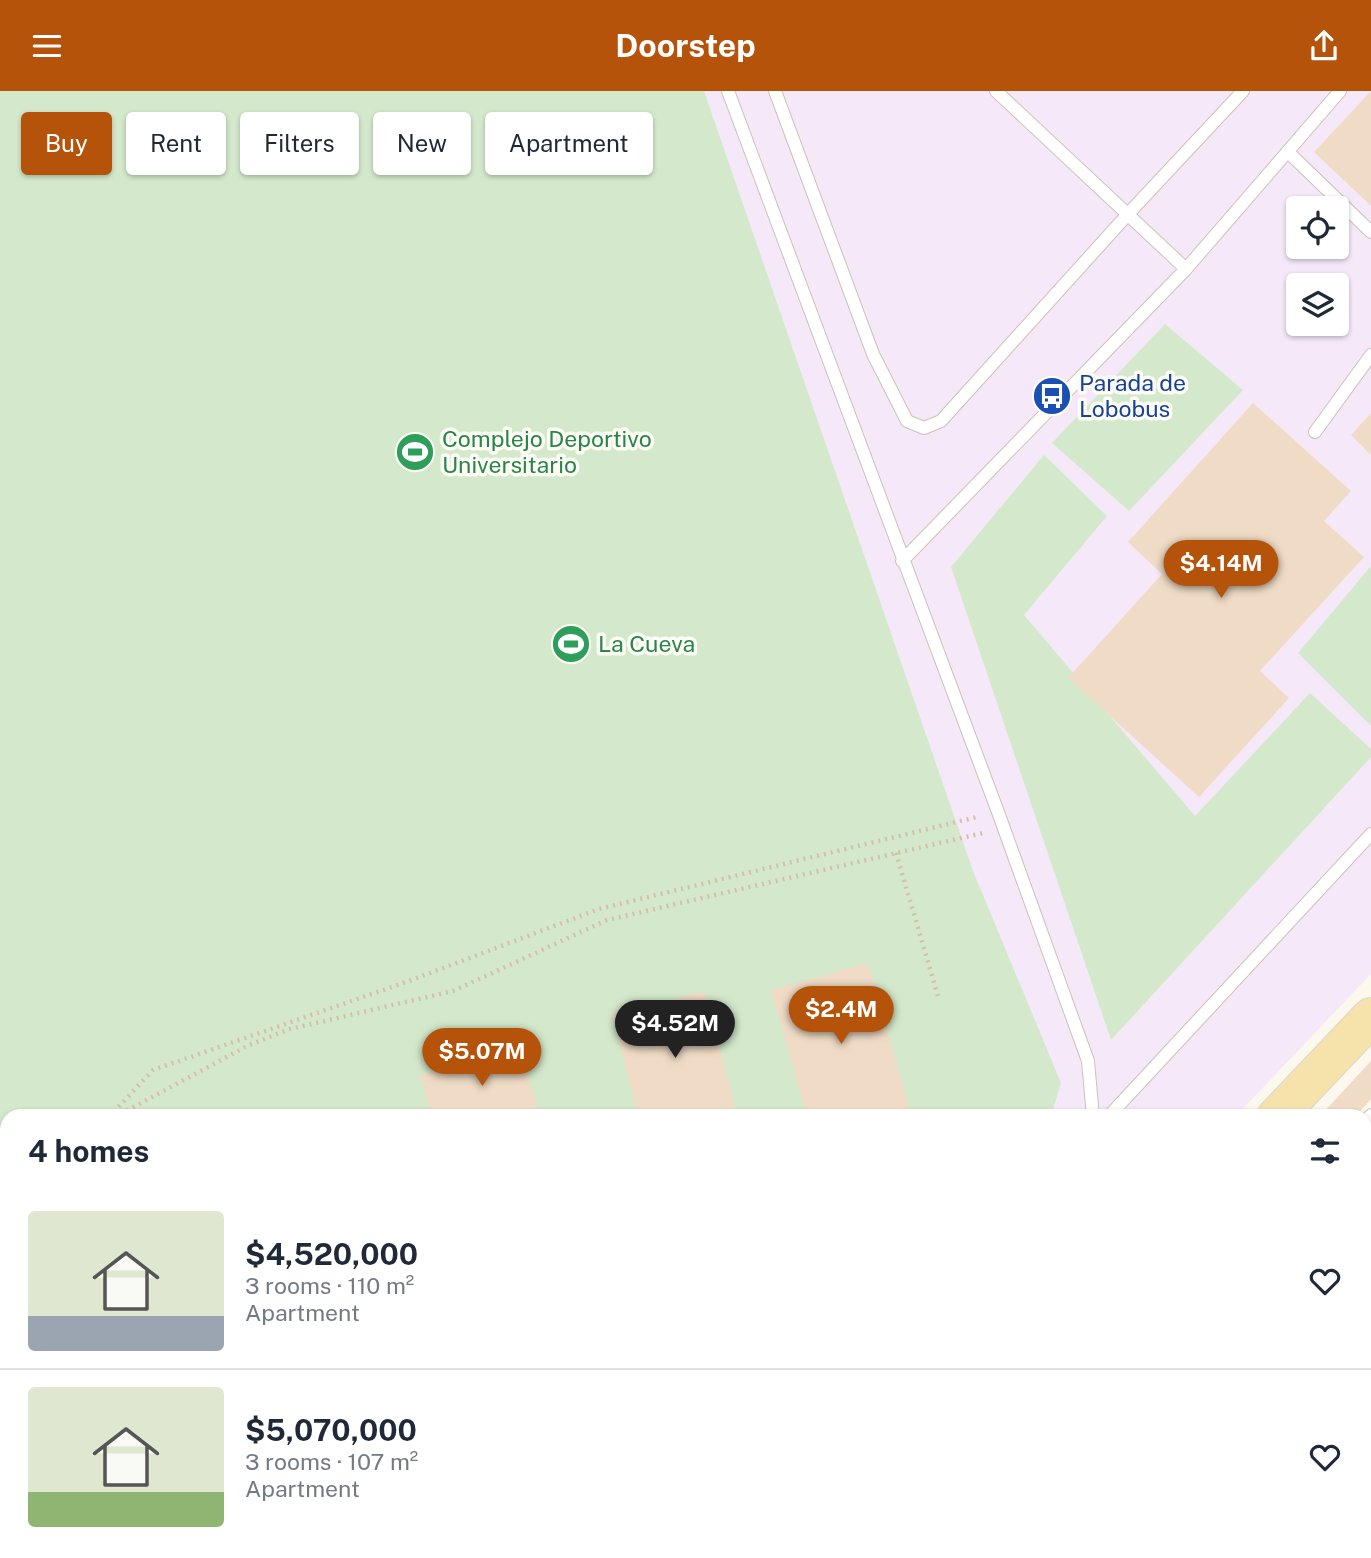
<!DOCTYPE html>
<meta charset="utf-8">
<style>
body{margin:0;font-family:"Public Sans",sans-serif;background:#f2f2f3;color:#1f2937;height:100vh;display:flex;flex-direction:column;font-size:26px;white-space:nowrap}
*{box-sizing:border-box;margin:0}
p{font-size:23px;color:#747a83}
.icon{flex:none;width:38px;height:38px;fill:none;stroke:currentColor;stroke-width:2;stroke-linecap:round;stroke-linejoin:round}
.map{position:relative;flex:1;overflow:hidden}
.side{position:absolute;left:0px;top:1018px;width:1372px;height:450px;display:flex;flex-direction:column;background:#fff;border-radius:21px 21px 0 0;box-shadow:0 2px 5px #0004}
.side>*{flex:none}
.guide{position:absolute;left:21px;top:21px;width:700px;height:63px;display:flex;gap:14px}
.tools{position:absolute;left:1286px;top:105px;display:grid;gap:14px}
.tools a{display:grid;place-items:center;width:63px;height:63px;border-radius:7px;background:#fff;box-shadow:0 2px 5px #0004;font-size:35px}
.price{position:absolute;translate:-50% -60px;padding:0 16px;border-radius:24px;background:#b45309;color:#fff;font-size:23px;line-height:46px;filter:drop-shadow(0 2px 4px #0008)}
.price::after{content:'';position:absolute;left:50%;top:42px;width:21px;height:16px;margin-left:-10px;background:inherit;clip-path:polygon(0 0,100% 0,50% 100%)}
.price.on{background:#222;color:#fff}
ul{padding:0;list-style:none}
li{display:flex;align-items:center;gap:21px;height:175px;padding:0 28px}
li+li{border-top:2px solid #e0e1e3}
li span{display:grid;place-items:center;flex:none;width:196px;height:140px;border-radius:7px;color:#555}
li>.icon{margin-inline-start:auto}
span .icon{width:84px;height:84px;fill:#fffc;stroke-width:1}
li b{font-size:30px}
h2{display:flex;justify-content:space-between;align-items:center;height:84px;padding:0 28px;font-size:30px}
.pill{padding:0 24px;border-radius:7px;background:#fff;box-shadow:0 2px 5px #0004;font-size:24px;line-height:63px}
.pill.on{background:#b45309;color:#fff}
header{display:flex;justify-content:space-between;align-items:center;height:91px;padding:0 28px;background:#b45309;color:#fff;font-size:32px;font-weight:700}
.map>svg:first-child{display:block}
</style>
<header><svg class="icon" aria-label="menu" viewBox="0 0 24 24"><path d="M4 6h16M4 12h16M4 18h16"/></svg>Doorstep<svg class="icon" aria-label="share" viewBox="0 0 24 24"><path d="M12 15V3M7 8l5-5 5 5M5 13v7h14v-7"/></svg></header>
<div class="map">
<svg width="1371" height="1467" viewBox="0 0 1371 1467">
<rect width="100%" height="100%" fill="#fcf8ed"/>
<!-- education -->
<path fill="#f5e9f9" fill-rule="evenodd" d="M 0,0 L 1371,0 L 1371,883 L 1236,1025 L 7,1026 L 7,1461 L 823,1461 L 817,1467 L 0,1467 ZM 1298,117 L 1337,117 L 1337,156 L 1298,156 ZM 1298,194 L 1337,194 L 1337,233 L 1298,233 Z"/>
<!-- green -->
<path fill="#d4e9cb" d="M 0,0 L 704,0 L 973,780 L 1061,992 L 1051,1025 L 7,1026 L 7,1461 L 652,1461 L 647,1467 L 0,1467 Z
M 1165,233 L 1243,299 L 1129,420 L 1052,352 Z
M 1044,364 L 1107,425 L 1024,524 L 1195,725 L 1310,602 L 1371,658 L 1371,666 L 1111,949 L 951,476 Z
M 1371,475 L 1371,635 L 1298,562 Z"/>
<!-- building -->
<path fill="#f0dcc6" d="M 1371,0 L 1371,115 L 1314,61 Z
M 1253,312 L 1351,400 L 1324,430 L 1364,466 L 1260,580 L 1289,607 L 1199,706 L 1068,587 L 1162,483 L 1128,451 Z
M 1371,322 L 1371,364 L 1351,344 Z
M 868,872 L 911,1024 L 807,1026 L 771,899 Z
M 704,900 L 738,1026 L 639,1026 L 612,924 Z
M 519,955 L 540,1026 L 432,1026 L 420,984 Z
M 1371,970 L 1371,1008 L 1355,1026 L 1325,1026 L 1322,1023 Z"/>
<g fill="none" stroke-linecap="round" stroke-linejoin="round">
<!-- lane casing -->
<g stroke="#cec2b2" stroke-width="14">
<path id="lane" d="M 728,0 L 998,721 L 1088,970 L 1093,1026
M 775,0 L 873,263 L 907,330 L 924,337 L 941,330 L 1128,123 L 1243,0
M 996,0 L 1186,178
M 1288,61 L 1371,141
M 1315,341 L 1371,264
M 902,470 L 1186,178 L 1340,0
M 1108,1026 L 1371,743
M 1365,1030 L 1371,1024
M 831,1467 L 836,1461
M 884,1467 L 889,1461
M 946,1467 L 951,1461"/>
</g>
<!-- street casing -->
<g stroke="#cec2b2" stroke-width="26">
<path id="street" d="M 1365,1399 L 1371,1402
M 1069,1461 L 1069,1467"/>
</g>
<!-- primary casing -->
<g stroke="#dcd6d2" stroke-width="40">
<path id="primary" d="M 1276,1026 L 1371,926
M 1365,1059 L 1371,1052
M 859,1467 L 864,1461
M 979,1467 L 985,1461"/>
</g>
<!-- path -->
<path stroke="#d5c0a9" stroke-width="4.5" stroke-dasharray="2 5" stroke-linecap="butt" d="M 896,762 L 938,905
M 109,1026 L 153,979 L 409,890 L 599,818 L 977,726
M 123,1026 L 128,1019 L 249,954 L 290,938 L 453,900 L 607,829 L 983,742
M 0,1149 L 7,1141
M 0,1183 L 7,1174"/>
<!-- lane -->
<use href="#lane" stroke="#fff" stroke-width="12"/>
<!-- street -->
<use href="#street" stroke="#fff" stroke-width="24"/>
<!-- primary -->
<use href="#primary" stroke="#f5e3ab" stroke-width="38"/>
</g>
<!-- icons -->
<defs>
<g id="bus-disc" transform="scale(2.0125)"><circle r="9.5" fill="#1a4fb4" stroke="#fefbf4"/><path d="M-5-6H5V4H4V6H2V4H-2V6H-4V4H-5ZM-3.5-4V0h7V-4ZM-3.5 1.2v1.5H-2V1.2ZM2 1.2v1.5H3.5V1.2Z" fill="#fff"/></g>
<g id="stadium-disc" transform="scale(2.0125)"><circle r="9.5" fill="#2e9e5b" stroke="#fefbf4"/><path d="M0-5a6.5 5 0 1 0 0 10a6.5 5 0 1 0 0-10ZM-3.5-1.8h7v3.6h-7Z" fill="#fff"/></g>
</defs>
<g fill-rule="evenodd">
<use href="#bus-disc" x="1052" y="305"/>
<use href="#stadium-disc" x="415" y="361"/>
<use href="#stadium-disc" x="571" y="553"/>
</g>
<g text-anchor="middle" stroke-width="7" stroke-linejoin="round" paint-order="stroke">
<!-- transit labels -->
<g font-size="23" fill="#164399" stroke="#fefbf4" text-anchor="start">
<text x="1079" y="300">Parada de<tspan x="1079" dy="26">Lobobus</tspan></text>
</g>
<!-- leisure labels -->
<g font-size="23" fill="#27864d" stroke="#fefbf4" text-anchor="start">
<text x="442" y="356">Complejo Deportivo<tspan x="442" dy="26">Universitario</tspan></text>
<text x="598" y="561">La Cueva</text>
</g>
</g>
</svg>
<div class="tools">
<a><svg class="icon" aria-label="locate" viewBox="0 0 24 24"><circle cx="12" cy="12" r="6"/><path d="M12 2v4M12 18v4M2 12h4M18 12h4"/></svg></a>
<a><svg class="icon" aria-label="layers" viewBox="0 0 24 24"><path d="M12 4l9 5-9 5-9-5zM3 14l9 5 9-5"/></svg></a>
</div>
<b class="price" style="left:1221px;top:509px">$4.14M</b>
<b class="price" style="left:841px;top:955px">$2.4M</b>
<b class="price on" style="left:675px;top:969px">$4.52M</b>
<b class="price" style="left:482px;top:997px">$5.07M</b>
<div class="guide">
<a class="pill on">Buy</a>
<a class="pill">Rent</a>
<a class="pill">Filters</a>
<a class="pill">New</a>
<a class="pill">Apartment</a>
</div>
<section class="side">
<h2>4 homes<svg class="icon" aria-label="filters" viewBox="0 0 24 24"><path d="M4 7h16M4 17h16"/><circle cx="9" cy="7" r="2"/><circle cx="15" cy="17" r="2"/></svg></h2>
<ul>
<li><span style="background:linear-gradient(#dfe7d0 75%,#9aa5b1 0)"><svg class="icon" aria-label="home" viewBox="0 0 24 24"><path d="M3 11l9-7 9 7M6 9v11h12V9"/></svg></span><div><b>$4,520,000</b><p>3 rooms · 110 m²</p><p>Apartment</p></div><svg class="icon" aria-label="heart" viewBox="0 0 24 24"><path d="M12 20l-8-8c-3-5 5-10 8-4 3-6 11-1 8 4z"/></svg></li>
<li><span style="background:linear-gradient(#dfe7d0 75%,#8fb573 0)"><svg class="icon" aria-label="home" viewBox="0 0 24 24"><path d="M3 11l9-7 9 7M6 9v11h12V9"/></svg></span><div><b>$5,070,000</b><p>3 rooms · 107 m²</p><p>Apartment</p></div><svg class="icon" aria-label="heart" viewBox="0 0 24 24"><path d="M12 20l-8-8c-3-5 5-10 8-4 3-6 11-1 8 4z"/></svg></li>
</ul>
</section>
</div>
